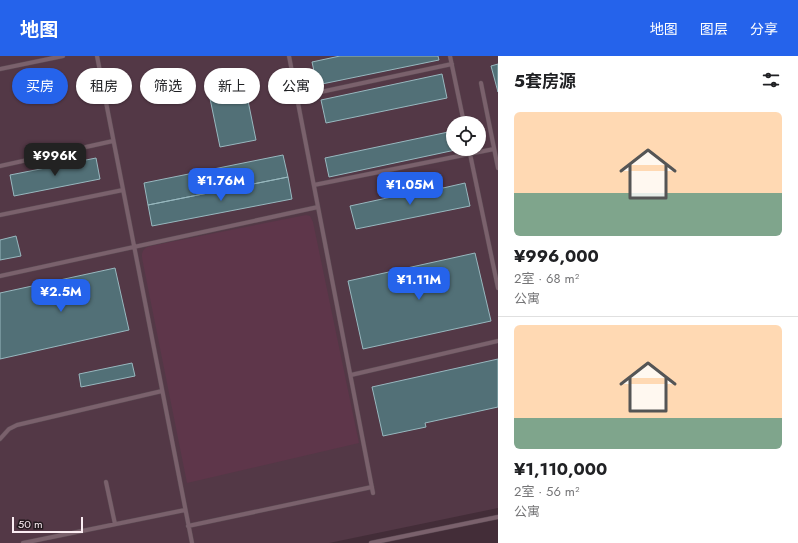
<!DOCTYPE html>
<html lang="zh">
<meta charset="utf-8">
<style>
body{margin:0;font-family:Jost,"Noto Sans SC",sans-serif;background:#f2f2f2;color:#202124;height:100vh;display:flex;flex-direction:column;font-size:15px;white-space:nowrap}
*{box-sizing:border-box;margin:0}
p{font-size:13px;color:#757577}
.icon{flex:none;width:22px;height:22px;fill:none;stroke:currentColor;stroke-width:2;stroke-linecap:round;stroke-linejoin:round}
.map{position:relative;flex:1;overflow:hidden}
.sheet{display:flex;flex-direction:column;background:#fff;width:300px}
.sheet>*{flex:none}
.top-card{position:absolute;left:12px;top:12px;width:380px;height:36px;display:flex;gap:8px}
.fabs{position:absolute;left:446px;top:60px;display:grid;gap:8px}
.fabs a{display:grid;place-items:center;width:40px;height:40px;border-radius:50%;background:#fff;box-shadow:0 1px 3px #0004;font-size:20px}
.scale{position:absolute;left:12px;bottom:10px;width:71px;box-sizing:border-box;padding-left:4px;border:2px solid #fbedf3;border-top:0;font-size:11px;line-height:14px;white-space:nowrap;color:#fbedf3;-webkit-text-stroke:3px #23191e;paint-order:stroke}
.price{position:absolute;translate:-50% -34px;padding:0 9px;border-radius:8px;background:#2563eb;color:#fff;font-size:13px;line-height:26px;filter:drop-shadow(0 1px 2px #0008)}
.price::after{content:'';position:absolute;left:50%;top:24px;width:12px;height:9px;margin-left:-6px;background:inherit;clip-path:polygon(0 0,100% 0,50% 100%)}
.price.current{background:#222;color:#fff}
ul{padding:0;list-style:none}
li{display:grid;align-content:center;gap:8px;height:212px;padding:0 16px}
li+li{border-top:1px solid #e0e0e0}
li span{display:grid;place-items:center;height:124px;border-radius:6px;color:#555}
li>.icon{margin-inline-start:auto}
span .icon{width:72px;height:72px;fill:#fffc;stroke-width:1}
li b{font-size:17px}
h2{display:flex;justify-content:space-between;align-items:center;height:48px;padding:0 16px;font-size:17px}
.tag{padding:0 14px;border-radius:18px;background:#fff;box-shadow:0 1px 3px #0004;font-size:14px;line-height:36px}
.tag.current{background:#2563eb;color:#fff}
header{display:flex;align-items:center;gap:24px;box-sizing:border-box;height:56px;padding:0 20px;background:#2563eb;color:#fff}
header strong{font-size:19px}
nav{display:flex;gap:22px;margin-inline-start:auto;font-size:14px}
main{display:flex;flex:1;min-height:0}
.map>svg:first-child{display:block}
</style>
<header>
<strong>地图</strong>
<nav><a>地图</a><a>图层</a><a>分享</a></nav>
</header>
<main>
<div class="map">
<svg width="498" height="487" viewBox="0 0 498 487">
<rect width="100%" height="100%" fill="#432d38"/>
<!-- built -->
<path fill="#533846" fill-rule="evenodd" d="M 0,0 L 498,0 L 498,452 L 329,487 L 0,487 ZM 453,67 L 479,67 L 479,93 L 453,93 Z"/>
<!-- green -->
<path fill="#5e364a" d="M 306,159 L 310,160 L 313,166 L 359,387 L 187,427 L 143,207 C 141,199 141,193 150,190 Z"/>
<!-- building -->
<path fill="#527077" stroke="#98b8bf" d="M 340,0 L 438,0 L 439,4 L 317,29 L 312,6 Z
M 498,8 L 498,36 L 491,10 Z
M 442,18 L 447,42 L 326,67 L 321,44 Z
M 243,20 L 256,84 L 220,91 L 207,28 Z
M 453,75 L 453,93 L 460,93 L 329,121 L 325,102 Z
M 283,99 L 288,121 L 148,149 L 144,127 Z
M 96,102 L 100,123 L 14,140 L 10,119 Z
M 288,121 L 292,143 L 152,170 L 148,149 Z
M 465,127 L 470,150 L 356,173 L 350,150 L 442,130 L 443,132 Z
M 16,180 L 21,200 L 0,204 L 0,184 Z
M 475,197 L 491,265 L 363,293 L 348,225 Z
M 115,212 L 129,274 L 0,303 L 0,237 Z
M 498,303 L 498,351 L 425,367 L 426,371 L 383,380 L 372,331 Z
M 132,307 L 135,320 L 81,331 L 79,318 Z"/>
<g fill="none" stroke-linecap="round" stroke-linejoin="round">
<!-- lane casing -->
<g stroke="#5b4952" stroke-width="5">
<path id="lane" d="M 97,0 L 192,487
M 289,0 L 373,437
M 450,0 L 464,67
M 0,13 L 63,0
M 481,27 L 498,112
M 297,41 L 452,8
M 469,93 L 498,232
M 0,110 L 113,85
M 314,129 L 494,93
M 0,159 L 123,134
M 0,220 L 318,151
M 351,319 L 498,285
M 0,383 L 9,373 L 17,369 L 162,335
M 106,426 L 115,468
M 188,470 L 372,431
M 23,487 L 185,454
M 371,487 L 498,461"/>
</g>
<!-- lane -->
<use href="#lane" stroke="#7a616c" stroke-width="4"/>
</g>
</svg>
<div class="fabs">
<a><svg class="icon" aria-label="locate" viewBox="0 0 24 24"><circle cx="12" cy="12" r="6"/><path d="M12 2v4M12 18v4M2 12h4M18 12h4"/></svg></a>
</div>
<div class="scale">50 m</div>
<b class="price current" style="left:55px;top:121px">¥996K</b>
<b class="price" style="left:221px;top:146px">¥1.76M</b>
<b class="price" style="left:410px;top:150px">¥1.05M</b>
<b class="price" style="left:419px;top:245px">¥1.11M</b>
<b class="price" style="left:61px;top:257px">¥2.5M</b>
<div class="top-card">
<a class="tag current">买房</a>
<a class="tag">租房</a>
<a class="tag">筛选</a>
<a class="tag">新上</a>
<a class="tag">公寓</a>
</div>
</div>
<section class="sheet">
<h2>5套房源<svg class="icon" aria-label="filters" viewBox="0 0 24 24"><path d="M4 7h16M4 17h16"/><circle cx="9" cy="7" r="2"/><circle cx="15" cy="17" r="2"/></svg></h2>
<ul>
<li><span style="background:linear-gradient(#ffd9b3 65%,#7fa58c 0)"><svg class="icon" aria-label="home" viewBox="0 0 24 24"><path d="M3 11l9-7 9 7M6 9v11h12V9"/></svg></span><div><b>¥996,000</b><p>2室 · 68 m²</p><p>公寓</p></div></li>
<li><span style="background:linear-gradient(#ffd9b3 75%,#7fa58c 0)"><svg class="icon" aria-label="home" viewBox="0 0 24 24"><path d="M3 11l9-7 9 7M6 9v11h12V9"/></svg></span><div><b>¥1,110,000</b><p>2室 · 56 m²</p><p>公寓</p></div></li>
</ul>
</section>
</main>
